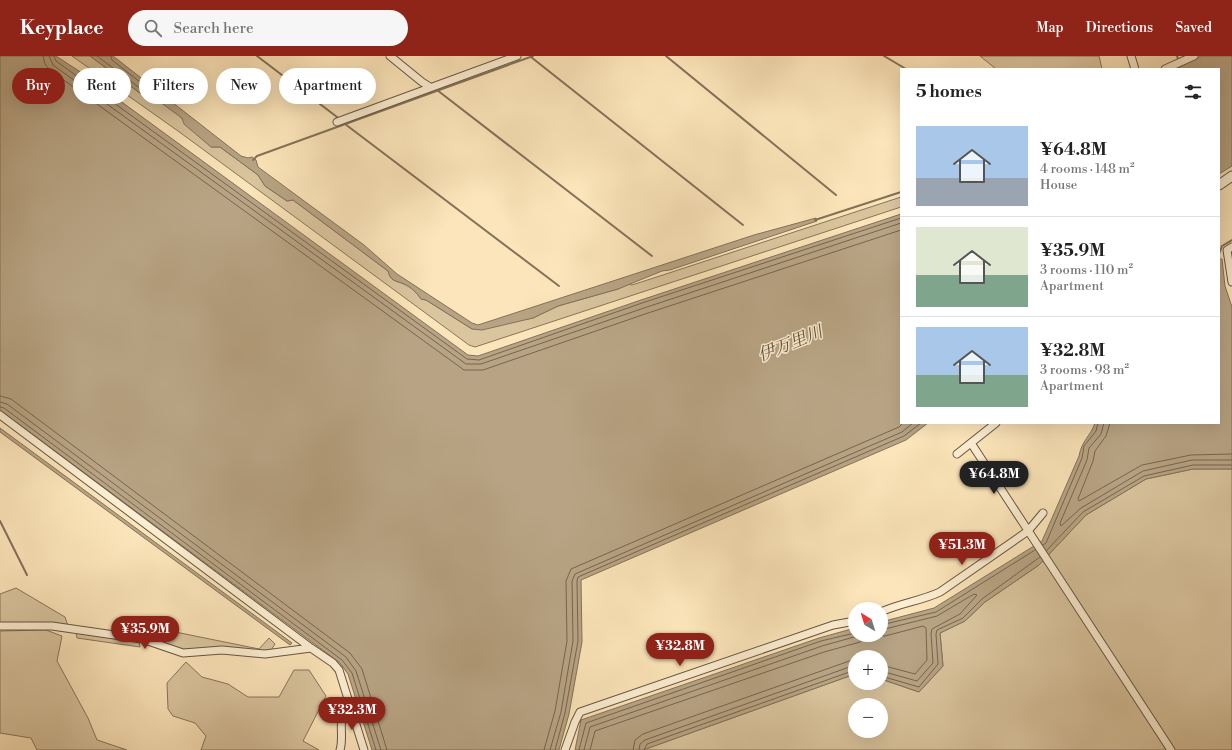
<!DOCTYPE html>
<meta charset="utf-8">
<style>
body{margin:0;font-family:"Libre Bodoni","Noto Serif JP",serif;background:#f6f6f6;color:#222;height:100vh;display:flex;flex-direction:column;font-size:15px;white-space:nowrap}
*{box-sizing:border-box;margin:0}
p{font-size:13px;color:#767676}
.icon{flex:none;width:22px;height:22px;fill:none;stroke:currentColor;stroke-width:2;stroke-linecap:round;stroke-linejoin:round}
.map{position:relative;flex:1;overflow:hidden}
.side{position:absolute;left:900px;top:12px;width:320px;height:356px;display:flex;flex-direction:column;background:#fff;border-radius:0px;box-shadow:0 4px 16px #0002}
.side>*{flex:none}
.hud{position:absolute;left:12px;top:12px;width:380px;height:36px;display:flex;gap:8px}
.needle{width:26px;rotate:322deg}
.fabs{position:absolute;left:848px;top:546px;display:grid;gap:8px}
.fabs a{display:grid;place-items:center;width:40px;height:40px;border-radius:50%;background:#fff;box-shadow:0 4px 16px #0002;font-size:20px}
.price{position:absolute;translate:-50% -34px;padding:0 9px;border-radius:14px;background:#8f2418;color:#fff;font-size:13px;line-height:26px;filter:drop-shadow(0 1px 2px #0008)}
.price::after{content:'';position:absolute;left:50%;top:24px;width:12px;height:9px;margin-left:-6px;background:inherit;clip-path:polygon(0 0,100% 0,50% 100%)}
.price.on{background:#222;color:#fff}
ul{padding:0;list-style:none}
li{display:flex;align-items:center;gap:12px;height:100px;padding:0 16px}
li+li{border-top:1px solid #e0e0e0}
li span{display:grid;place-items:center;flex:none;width:112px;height:80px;border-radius:0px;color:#555}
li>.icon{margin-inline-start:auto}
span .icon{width:48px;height:48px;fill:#fffc;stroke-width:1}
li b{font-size:17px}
h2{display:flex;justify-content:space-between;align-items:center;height:48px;padding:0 16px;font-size:17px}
.pill{padding:0 14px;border-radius:18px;background:#fff;box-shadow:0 4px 16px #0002;font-size:14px;line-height:36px}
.pill.on{background:#8f2418;color:#fff}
header{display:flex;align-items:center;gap:24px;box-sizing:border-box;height:56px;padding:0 20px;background:#8f2418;color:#fff}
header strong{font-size:19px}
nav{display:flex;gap:22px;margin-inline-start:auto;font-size:14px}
.search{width:280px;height:36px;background:#f6f6f6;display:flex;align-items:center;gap:10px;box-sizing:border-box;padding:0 14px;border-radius:22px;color:#767676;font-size:15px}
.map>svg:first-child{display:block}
</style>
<header>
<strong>Keyplace</strong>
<div class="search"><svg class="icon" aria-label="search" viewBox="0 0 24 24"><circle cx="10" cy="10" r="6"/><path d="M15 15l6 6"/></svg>Search here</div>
<nav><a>Map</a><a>Directions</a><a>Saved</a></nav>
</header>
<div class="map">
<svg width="1232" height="694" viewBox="0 0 1232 694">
<rect width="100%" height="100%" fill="#fce5ba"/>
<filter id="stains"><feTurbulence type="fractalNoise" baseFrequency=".005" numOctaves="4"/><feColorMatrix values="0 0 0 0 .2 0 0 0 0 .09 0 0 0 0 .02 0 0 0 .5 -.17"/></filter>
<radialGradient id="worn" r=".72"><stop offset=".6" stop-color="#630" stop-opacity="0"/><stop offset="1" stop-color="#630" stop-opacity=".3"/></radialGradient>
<!-- green -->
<path fill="#dac59f" stroke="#87765c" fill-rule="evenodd" d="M 72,0 L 90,0 L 140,37 C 163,40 194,74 211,91 L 220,91 L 258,119 L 265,130 L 287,145 L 293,144 L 388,215 C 391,226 395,224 404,228 C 411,231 417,237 421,243 L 426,244 L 472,273 L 533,262 L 558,250 L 618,233 L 628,228 L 632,229 L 669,217 L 901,141 L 901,151 L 475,291 L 469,289 L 178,75 Z
M 980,0 L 1099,0 L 1102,13 L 996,13 Z
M 1193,413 L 1232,413 L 1232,694 L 643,694 L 855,618 L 855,627 L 881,627 L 881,623 L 919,636 L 943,610 L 940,577 L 965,565 L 985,546 L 1039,509 L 1086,459 L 1146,423 ZM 855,649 L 881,649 L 881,675 L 855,675 Z
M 16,532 L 65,561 L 68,570 L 0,567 L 0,538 Z
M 141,569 L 259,593 L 269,582 L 275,588 L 271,594 L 262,596 L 180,594 L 136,579 Z
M 46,574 L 62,580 L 57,605 L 88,662 L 97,684 L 127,694 L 37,694 L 31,682 L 0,677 L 0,575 Z
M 76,576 L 139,586 L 140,591 L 77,582 Z
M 186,606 L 202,621 L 228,628 L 248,641 L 279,641 L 294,614 L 309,614 L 326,640 L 303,685 L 319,694 L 201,694 L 206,680 L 195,667 L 173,660 L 168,653 L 167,627 Z"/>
<!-- water -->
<path fill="#b8a484" stroke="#83725a" d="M 0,0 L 56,0 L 82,17 L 468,299 L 478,300 L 641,244 L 901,158 L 901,367 L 928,367 L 906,384 L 581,524 L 582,586 L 569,658 L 559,694 L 372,694 L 348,618 L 340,607 L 0,354 Z
M 90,0 L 113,0 L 241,100 L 248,102 L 252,101 L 256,104 L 258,111 L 364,189 L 397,218 L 472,267 L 478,269 L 754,179 L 816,162 L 817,165 L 670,214 L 662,215 L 618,233 L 558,250 L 533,262 L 482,274 L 472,273 L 426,244 L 421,243 C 417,237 411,231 404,228 C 395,224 391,226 388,215 L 293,144 L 287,145 L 265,130 L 258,119 L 220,91 L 211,91 L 184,68 L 182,62 L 149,38 L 140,37 Z
M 1201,0 L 1232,0 L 1232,110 L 1219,118 L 1219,13 L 1176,13 Z
M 1219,203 L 1222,203 L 1225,230 L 1232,251 L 1232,413 L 1193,413 L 1146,423 L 1086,459 L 1039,509 L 985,546 L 965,565 L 940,577 L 943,610 L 919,636 L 881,623 L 881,601 L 855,601 L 855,618 L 643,694 L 575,694 L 581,664 L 819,582 L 855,572 L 855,579 L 881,579 L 881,566 L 934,552 L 1042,485 L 1079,400 C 1082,384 1090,381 1095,367 L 1219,367 Z
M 0,372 L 288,584 L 292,587 L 290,589 L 0,376 Z"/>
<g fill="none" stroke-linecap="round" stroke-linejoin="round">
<!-- shore -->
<path stroke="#76654f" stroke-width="1" d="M 43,0 L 45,8 L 50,14 L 464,314 L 483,314 L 645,258 L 901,174
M 49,0 L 53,9 L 466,308 L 481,308 L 644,252 L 901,167
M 54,0 L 56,5 L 467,303 L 479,304 L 642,247 L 901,162
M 97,0 L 141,33 L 145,33 L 145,30 L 112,4 L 111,0
M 0,340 L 11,343 L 350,597 L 362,613 L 387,694
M 0,346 L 7,348 L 346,601 L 356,615 L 381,694
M 0,351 L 4,352 L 342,604 L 352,617 L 376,694
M 1104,367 L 1101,378 L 1089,392 L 1087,404 L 1060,467 L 1061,470 L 1081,452 L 1143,415 L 1192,404 L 1232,404
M 1110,367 L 1106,380 L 1095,395 L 1093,405 L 1078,443 L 1079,445 L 1142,409 L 1191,399 L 1232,398
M 1043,489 L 1046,487 L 1082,402 L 1084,390 L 1096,375 L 1098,367
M 1046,495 L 1083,456 L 1144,420 L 1193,409 L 1232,409
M 881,569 L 936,556 L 1035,494
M 881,574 L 937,560 L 974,538 L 977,539 L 960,558 L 932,573 L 931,578 L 933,607 L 917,625 L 881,615
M 875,579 L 885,580 L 923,570 L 926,572 L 927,604 L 915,618 L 881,609
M 881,620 L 919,631 L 938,608 L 936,578 L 937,574 L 963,562 L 982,543 L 1040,501
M 544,694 L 555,655 L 567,585 L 566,525 L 571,513 L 899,371 L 903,367
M 550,694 L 561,656 L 573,585 L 572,525 L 575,518 L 902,376 L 913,367
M 555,694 L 565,657 L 578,585 L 577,525 L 578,521 L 904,380 L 921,367
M 579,694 L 586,667 L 821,585 L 855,577
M 584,694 L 590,671 L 822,590 L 861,579
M 590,694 L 595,675 L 824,596 L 860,586 L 868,579
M 633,694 L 635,684 L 643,678 L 855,603
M 639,694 L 640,688 L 645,684 L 855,609
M 644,694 L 647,688 L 855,614"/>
<!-- stream -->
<path stroke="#83725a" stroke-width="2" d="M 257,0 L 337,61
M 666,0 L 836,139
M 884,0 L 906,13
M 1177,0 L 1178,3
M 531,1 L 743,169
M 437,34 L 652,200
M 345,68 L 559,230
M 253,104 L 257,100 L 533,0
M 815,164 L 901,136
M 1219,198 L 1222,190 L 1232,184
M 0,465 L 27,519"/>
<!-- minor casing -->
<g stroke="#665642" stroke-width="9">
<path id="minor" d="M 390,0 L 422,26 L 430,31
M 1131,0 L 1135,13
M 1165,13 L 1194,0
M 337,66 L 517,0
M 1232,191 L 1227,194 L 1232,226
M 0,359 L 311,592
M 971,387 L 1171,694
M 957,398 L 996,367
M 881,556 C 900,547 921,545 940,536 L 1028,475 L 1043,457
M 0,570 L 52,570 L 142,583 L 183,597 L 222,594 L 265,598 L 311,592 L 333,607 L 339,614 L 364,694
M 340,694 C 345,678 335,659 350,648
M 565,694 L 575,666 L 580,656 L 833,569 L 855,565"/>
</g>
<!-- tertiary casing -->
<g stroke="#665642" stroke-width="11">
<path id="tertiary" d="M 1219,129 L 1232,120"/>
</g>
<!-- minor -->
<use href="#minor" stroke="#fdeed2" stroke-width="7"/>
<!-- tertiary -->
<use href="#tertiary" stroke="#fdeed2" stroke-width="9"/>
</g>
<g text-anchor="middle" stroke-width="3" stroke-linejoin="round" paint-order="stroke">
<!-- water labels -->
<g font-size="17" font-style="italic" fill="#62523f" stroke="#fdeed2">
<text transform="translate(790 287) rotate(-22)" y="6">伊万里川</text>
</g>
</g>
<rect width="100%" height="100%" filter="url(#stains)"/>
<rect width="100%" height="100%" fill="url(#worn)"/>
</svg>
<div class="fabs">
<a><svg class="needle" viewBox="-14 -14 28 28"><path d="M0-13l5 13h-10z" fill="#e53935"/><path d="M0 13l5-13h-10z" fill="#767676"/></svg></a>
<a>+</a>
<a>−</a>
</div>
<b class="price on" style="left:994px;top:439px">¥64.8M</b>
<b class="price" style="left:962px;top:510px">¥51.3M</b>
<b class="price" style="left:145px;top:594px">¥35.9M</b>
<b class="price" style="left:680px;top:611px">¥32.8M</b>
<b class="price" style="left:352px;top:675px">¥32.3M</b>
<div class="hud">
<a class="pill on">Buy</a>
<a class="pill">Rent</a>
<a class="pill">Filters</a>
<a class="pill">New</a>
<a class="pill">Apartment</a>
</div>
<section class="side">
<h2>5 homes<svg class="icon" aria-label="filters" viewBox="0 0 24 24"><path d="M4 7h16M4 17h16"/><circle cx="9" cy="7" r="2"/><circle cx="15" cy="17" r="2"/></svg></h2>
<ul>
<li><span style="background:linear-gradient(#a9c7e8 65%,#9aa5b1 0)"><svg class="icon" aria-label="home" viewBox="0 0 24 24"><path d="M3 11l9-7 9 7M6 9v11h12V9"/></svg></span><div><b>¥64.8M</b><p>4 rooms · 148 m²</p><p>House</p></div></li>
<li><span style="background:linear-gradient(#dfe7d0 60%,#7fa58c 0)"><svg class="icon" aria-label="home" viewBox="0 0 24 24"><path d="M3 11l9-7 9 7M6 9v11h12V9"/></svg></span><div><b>¥35.9M</b><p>3 rooms · 110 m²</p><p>Apartment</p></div></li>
<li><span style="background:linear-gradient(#a9c7e8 60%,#7fa58c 0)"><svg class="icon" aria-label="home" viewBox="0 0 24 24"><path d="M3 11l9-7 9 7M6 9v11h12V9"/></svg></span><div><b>¥32.8M</b><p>3 rooms · 98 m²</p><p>Apartment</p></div></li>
</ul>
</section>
</div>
